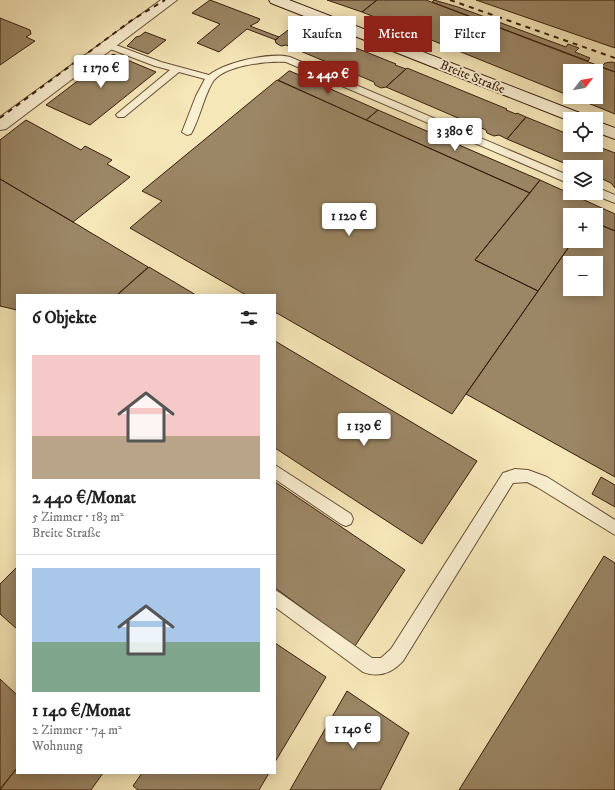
<!DOCTYPE html>
<html lang="de">
<meta charset="utf-8">
<style>
body{margin:0;font-family:"IM FELL DW Pica",serif;background:#f2f2f2;color:#222;height:100vh;display:flex;flex-direction:column;font-size:15px;white-space:nowrap}
*{box-sizing:border-box;margin:0}
p{font-size:13px;color:#767676}
.icon{flex:none;width:22px;height:22px;fill:none;stroke:currentColor;stroke-width:2;stroke-linecap:round;stroke-linejoin:round}
.map{position:relative;flex:1;overflow:hidden}
.drawer{position:absolute;left:16px;top:294px;width:260px;height:480px;display:flex;flex-direction:column;background:#fff;border-radius:0px;box-shadow:0 2px 10px #0003}
.drawer>*{flex:none}
.banner{position:absolute;left:288px;top:16px;width:267px;height:36px;display:flex;gap:8px}
.needle{width:26px;rotate:59deg}
.controls{position:absolute;left:563px;top:64px;display:grid;gap:8px}
.controls a{display:grid;place-items:center;width:40px;height:40px;border-radius:0px;background:#fff;box-shadow:0 2px 10px #0003;font-size:20px}
.price{position:absolute;translate:-50% -34px;padding:0 9px;border-radius:4px;background:#fff;color:#222;font-size:13px;line-height:26px;filter:drop-shadow(0 1px 2px #0008)}
.price::after{content:'';position:absolute;left:50%;top:24px;width:12px;height:9px;margin-left:-6px;background:inherit;clip-path:polygon(0 0,100% 0,50% 100%)}
.price.on{background:#8f2418;color:#fff}
ul{padding:0;list-style:none}
li{display:grid;align-content:center;gap:8px;height:212px;padding:0 16px}
li+li{border-top:1px solid #e0e0e0}
li span{display:grid;place-items:center;height:124px;border-radius:0px;color:#555}
li>.icon{margin-inline-start:auto}
span .icon{width:72px;height:72px;fill:#fffc;stroke-width:1}
li b{font-size:17px}
h2{display:flex;justify-content:space-between;align-items:center;height:48px;padding:0 16px;font-size:17px}
.tag{padding:0 14px;border-radius:0px;background:#fff;box-shadow:0 2px 10px #0003;font-size:14px;line-height:36px}
.tag.on{background:#8f2418;color:#fff}
.map>svg:first-child{display:block}
</style>
<div class="map">
<svg width="615" height="790" viewBox="0 0 615 790">
<rect width="100%" height="100%" fill="#f6e7b8"/>
<filter id="stains"><feTurbulence type="fractalNoise" baseFrequency=".005" numOctaves="4"/><feColorMatrix values="0 0 0 0 .2 0 0 0 0 .09 0 0 0 0 .02 0 0 0 .5 -.17"/></filter>
<radialGradient id="worn" r=".72"><stop offset=".6" stop-color="#630" stop-opacity="0"/><stop offset="1" stop-color="#630" stop-opacity=".3"/></radialGradient>
<!-- building -->
<path fill="#9b8665" stroke="#391d0c" fill-rule="evenodd" d="M 210,0 L 260,19 L 258,22 L 250,26 L 279,37 L 276,40 L 247,29 L 219,52 L 197,43 L 220,24 L 192,13 Z
M 327,0 L 377,0 L 362,12 Z
M 377,0 L 426,0 L 615,72 L 615,114 L 573,97 L 596,97 L 596,71 L 570,71 L 570,96 L 362,12 Z
M 434,0 L 458,7 L 566,47 L 568,44 L 579,48 L 575,52 L 590,58 L 588,61 L 432,2 Z
M 476,0 L 615,0 L 615,48 Z
M 0,18 L 30,30 L 31,34 L 26,37 L 35,41 L 0,65 Z
M 296,24 L 396,64 L 395,65 L 406,69 L 386,87 L 381,88 L 375,85 L 374,82 L 286,45 L 281,46 L 276,43 L 275,40 Z
M 145,32 L 166,40 L 148,54 L 127,46 L 136,37 L 140,36 Z
M 113,54 L 156,72 L 90,125 L 46,105 Z
M 612,62 L 615,63 L 615,72 L 601,67 L 605,63 Z
M 407,68 L 507,109 L 506,110 L 516,114 L 517,113 L 526,117 L 507,139 L 499,135 L 494,136 L 487,133 L 486,130 L 386,87 Z
M 289,71 L 290,71 L 378,110 L 366,120 L 278,80 Z
M 277,80 L 530,193 L 475,260 L 538,291 L 452,414 L 275,312 L 275,295 L 246,295 L 130,228 L 162,201 L 142,191 Z
M 378,110 L 540,180 L 530,193 L 366,120 Z
M 526,117 L 570,135 L 570,145 L 594,145 L 615,153 L 615,188 L 611,183 L 596,176 L 596,167 L 573,167 L 507,139 Z
M 26,120 L 81,150 L 85,146 L 112,160 L 107,164 L 130,177 L 73,222 L 0,179 L 0,140 Z
M 0,179 L 73,222 L 148,267 L 117,295 L 17,295 L 17,310 L 0,306 Z
M 540,180 L 615,214 L 615,231 L 596,223 L 596,215 L 570,215 L 570,241 L 573,241 L 538,291 L 475,260 Z
M 596,223 L 615,231 L 615,477 L 466,394 L 573,241 L 596,241 ZM 570,263 L 596,263 L 596,289 L 570,289 Z
M 149,267 L 196,295 L 117,295 Z
M 275,341 L 477,461 L 422,544 L 275,448 Z
M 601,477 L 615,485 L 615,507 L 592,494 Z
M 275,482 L 405,570 L 355,646 L 275,588 Z
M 604,556 L 615,563 L 615,790 L 459,790 Z
M 17,567 L 17,629 L 0,614 L 0,584 Z
M 275,643 L 326,677 L 275,762 Z
M 0,679 L 17,695 L 17,768 L 0,789 Z
M 347,691 L 409,733 L 380,790 L 290,790 Z
M 17,768 L 17,773 L 103,773 L 91,790 L 0,790 Z
M 142,773 L 269,773 L 259,790 L 138,790 L 133,786 Z"/>
<g fill="none" stroke-linecap="round" stroke-linejoin="round">
<!-- lane casing -->
<g stroke="#685037" stroke-width="2">
<path id="lane" d="M 108,42 L 161,62 L 209,75 C 226,62 270,52 290,57 L 570,176 L 570,184 L 286,62 C 267,61 223,65 212,83 C 203,99 200,118 191,134 L 187,135 L 182,132 L 196,96 L 205,79 L 179,72 L 124,117 L 118,117 L 116,115 L 118,113 L 170,70 L 155,66 L 105,47 L 104,45 Z
M 596,187 L 615,195 L 615,203 L 592,194 L 596,193 Z
M 275,465 L 351,514 L 353,519 L 351,524 L 346,526 L 341,524 L 275,479 Z
M 515,469 L 528,470 L 547,477 L 615,520 L 615,535 L 537,487 L 527,482 L 513,483 L 403,661 C 392,673 379,678 363,672 L 275,607 L 275,590 L 280,593 L 372,658 L 381,658 L 391,649 L 503,473 Z"/>
</g>
<!-- street casing -->
<g stroke="#685037" stroke-width="2">
<path id="street" d="M 161,0 L 177,0 L 6,129 L 0,130 L 0,117 Z"/>
</g>
<!-- secondary casing -->
<g stroke="#391d0c" stroke-width="2">
<path id="secondary" d="M 269,0 L 289,0 L 585,115 L 587,119 L 570,119 L 570,121 L 271,3 Z
M 596,121 L 615,128 L 615,139 L 596,132 Z"/>
</g>
<!-- lane -->
<use href="#lane" fill="#f9efd1" fill-rule="evenodd"/>
<!-- street -->
<use href="#street" fill="#f9efd1" fill-rule="evenodd"/>
<!-- secondary -->
<use href="#secondary" fill="#f9efd1" fill-rule="evenodd"/>
<!-- rail -->
<path stroke="#391d0c" stroke-width="2" stroke-dasharray="5 5" stroke-linecap="butt" d="M 450,0 L 615,58
M 0,118 L 132,20 L 165,0"/>
</g>
<g text-anchor="middle" stroke-width="4" stroke-linejoin="round" paint-order="stroke">
<!-- far-street labels -->
<g font-size="13" fill="#391d0c" stroke="#f9efd1">
<text transform="translate(473 76) rotate(22)" y="5">Breite Straße</text>
</g>
</g>
<rect width="100%" height="100%" filter="url(#stains)"/>
<rect width="100%" height="100%" fill="url(#worn)"/>
</svg>
<div class="controls">
<a><svg class="needle" viewBox="-14 -14 28 28"><path d="M0-13l5 13h-10z" fill="#e53935"/><path d="M0 13l5-13h-10z" fill="#767676"/></svg></a>
<a><svg class="icon" aria-label="locate" viewBox="0 0 24 24"><circle cx="12" cy="12" r="6"/><path d="M12 2v4M12 18v4M2 12h4M18 12h4"/></svg></a>
<a><svg class="icon" aria-label="layers" viewBox="0 0 24 24"><path d="M12 4l9 5-9 5-9-5zM3 14l9 5 9-5"/></svg></a>
<a>+</a>
<a>−</a>
</div>
<b class="price" style="left:101px;top:89px">1 170 €</b>
<b class="price on" style="left:328px;top:95px">2 440 €</b>
<b class="price" style="left:455px;top:152px">3 380 €</b>
<b class="price" style="left:349px;top:237px">1 120 €</b>
<b class="price" style="left:364px;top:447px">1 130 €</b>
<b class="price" style="left:353px;top:750px">1 140 €</b>
<div class="banner">
<a class="tag">Kaufen</a>
<a class="tag on">Mieten</a>
<a class="tag">Filter</a>
</div>
<section class="drawer">
<h2>6 Objekte<svg class="icon" aria-label="filters" viewBox="0 0 24 24"><path d="M4 7h16M4 17h16"/><circle cx="9" cy="7" r="2"/><circle cx="15" cy="17" r="2"/></svg></h2>
<ul>
<li><span style="background:linear-gradient(#f6c9c9 65%,#b9a48a 0)"><svg class="icon" aria-label="home" viewBox="0 0 24 24"><path d="M3 11l9-7 9 7M6 9v11h12V9"/></svg></span><div><b>2 440 €/Monat</b><p>5 Zimmer · 183 m²</p><p>Breite Straße</p></div></li>
<li><span style="background:linear-gradient(#a9c7e8 60%,#7fa58c 0)"><svg class="icon" aria-label="home" viewBox="0 0 24 24"><path d="M3 11l9-7 9 7M6 9v11h12V9"/></svg></span><div><b>1 140 €/Monat</b><p>2 Zimmer · 74 m²</p><p>Wohnung</p></div></li>
</ul>
</section>
</div>
